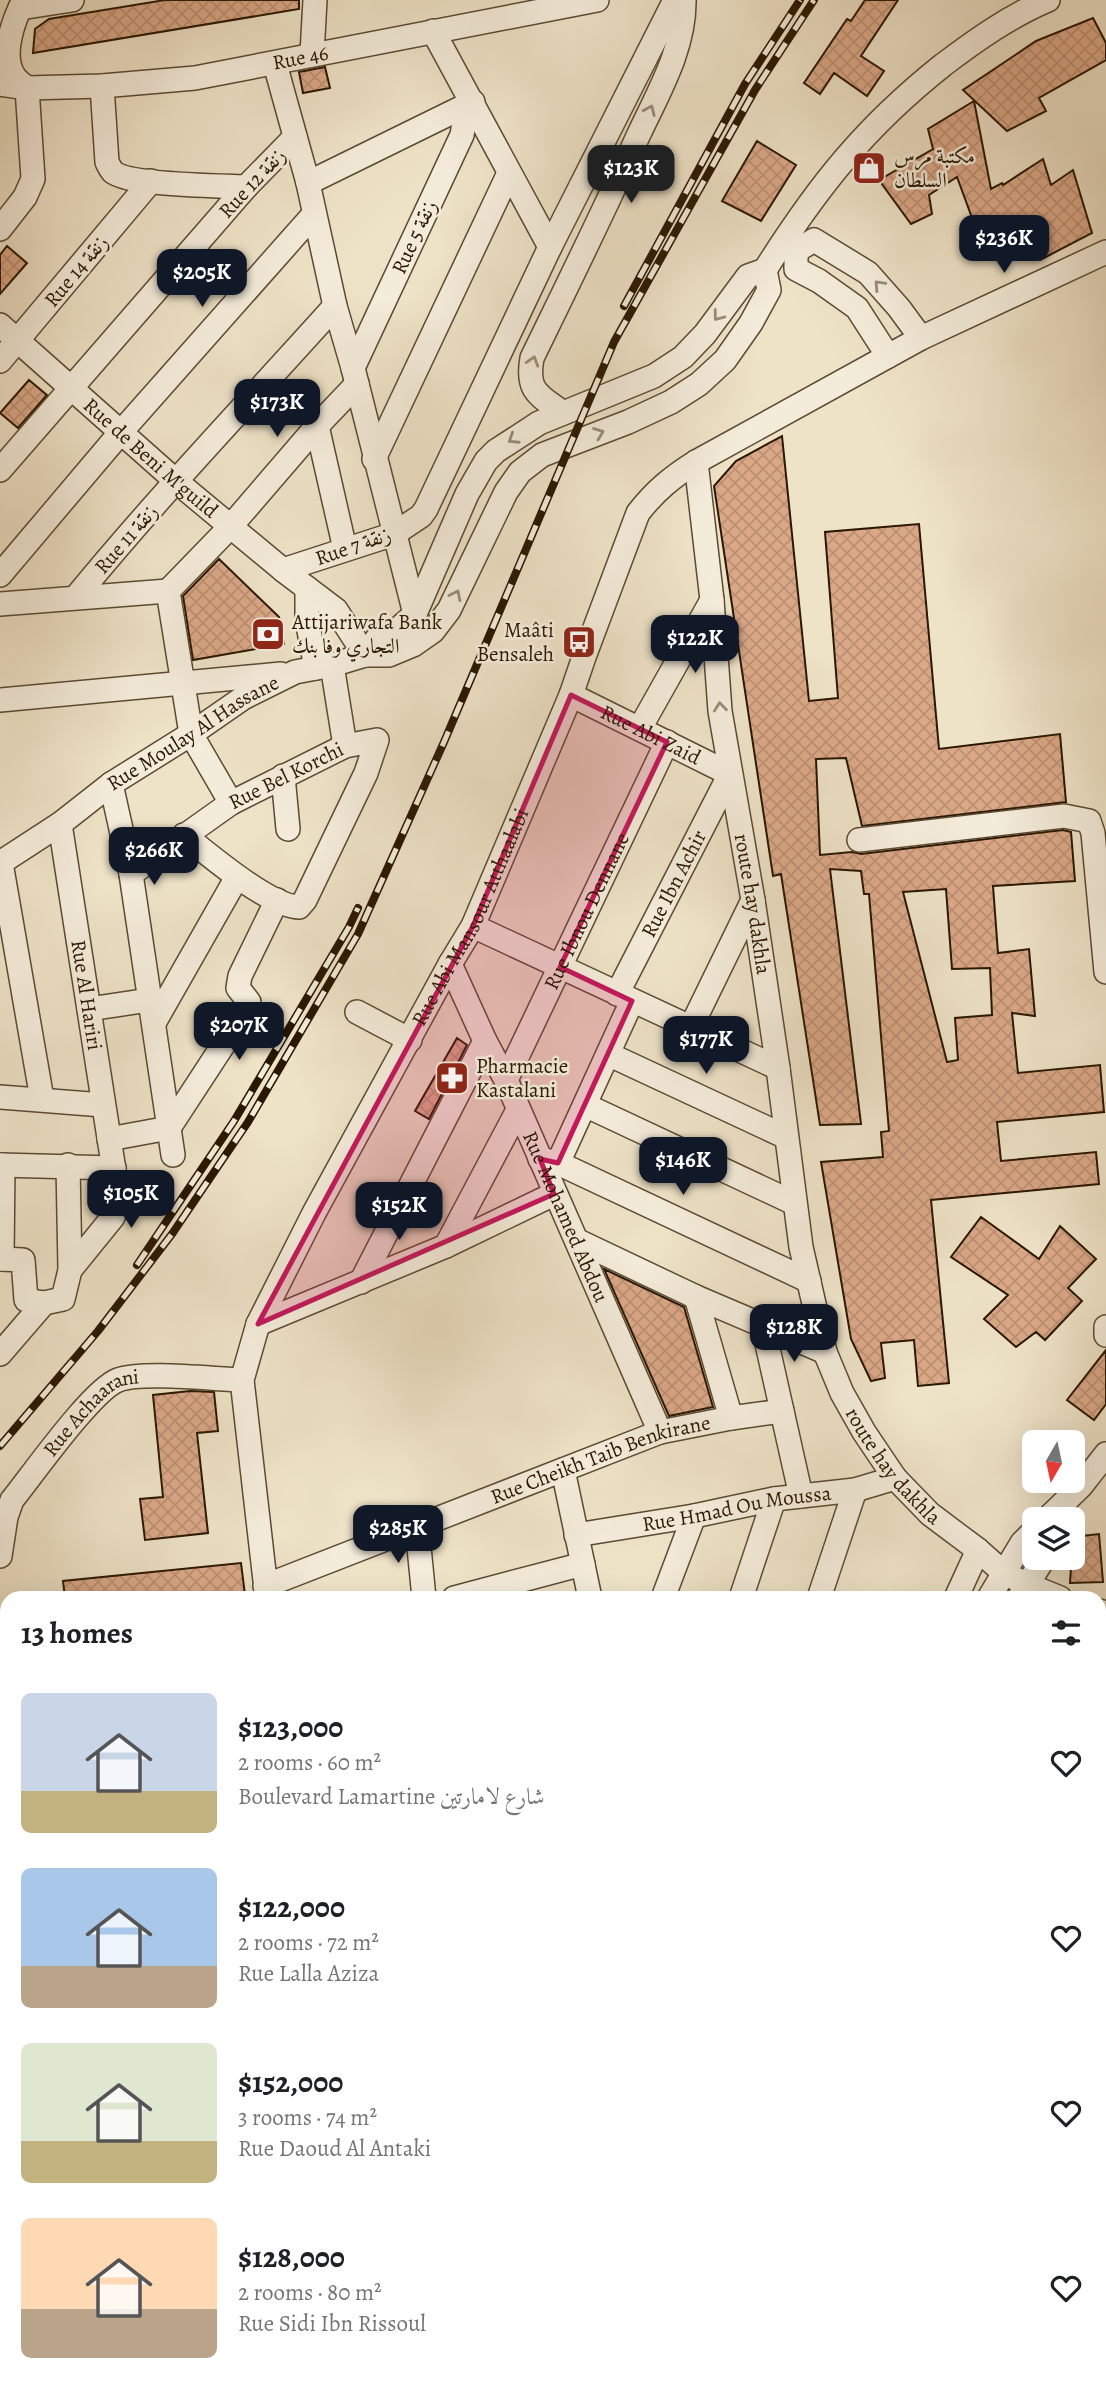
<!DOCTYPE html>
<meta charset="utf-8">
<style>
body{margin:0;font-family:Alegreya,Amiri,serif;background:#f6f6f6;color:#202124;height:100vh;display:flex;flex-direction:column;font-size:26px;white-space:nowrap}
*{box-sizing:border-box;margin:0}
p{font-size:23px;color:#757577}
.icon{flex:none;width:38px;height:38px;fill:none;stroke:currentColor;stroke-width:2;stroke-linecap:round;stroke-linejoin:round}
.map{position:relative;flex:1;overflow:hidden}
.side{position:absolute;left:0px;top:1591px;width:1106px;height:800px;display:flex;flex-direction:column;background:#fff;border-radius:21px 21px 0 0;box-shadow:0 7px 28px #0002}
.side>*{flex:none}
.needle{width:46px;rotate:189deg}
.buttons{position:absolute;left:1022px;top:1430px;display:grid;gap:14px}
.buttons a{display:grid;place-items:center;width:63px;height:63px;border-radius:10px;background:#fff;box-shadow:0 7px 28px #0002;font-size:35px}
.price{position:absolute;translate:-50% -60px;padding:0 16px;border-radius:14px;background:#111827;color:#fff;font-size:23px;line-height:46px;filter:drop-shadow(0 2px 4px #0008)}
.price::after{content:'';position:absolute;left:50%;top:42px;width:21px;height:16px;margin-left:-10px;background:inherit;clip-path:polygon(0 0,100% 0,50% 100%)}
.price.selected{background:#222;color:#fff}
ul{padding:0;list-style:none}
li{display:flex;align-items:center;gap:21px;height:175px;padding:0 21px}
li span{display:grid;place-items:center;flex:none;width:196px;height:140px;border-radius:10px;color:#555}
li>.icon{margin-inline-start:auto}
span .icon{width:84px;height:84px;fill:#fffc;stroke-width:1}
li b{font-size:30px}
h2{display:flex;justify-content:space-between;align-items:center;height:84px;padding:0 21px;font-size:30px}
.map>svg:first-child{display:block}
</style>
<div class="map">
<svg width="1106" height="2389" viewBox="0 0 1106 2389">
<defs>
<pattern id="park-dots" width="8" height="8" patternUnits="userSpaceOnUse" patternTransform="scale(1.75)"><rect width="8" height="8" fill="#bcc293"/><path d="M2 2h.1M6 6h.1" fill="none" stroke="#a2a67d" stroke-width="1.8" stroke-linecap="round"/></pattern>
<pattern id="building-cross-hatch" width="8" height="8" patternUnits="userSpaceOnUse" patternTransform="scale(1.75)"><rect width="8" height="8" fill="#dba887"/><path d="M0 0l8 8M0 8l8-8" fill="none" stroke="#bc9073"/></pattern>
</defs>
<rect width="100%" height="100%" fill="#eee2c7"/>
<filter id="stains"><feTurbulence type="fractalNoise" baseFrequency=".00286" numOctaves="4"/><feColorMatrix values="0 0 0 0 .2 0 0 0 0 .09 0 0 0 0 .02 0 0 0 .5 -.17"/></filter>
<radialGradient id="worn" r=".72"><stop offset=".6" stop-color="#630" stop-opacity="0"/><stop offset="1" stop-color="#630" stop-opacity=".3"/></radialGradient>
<!-- park -->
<path fill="url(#park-dots)" stroke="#736c4a" stroke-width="2" d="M 0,2053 L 7,2055 L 7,2236 L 0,2237 Z"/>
<!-- building -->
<path fill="url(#building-cross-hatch)" stroke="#2a1701" stroke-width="2" fill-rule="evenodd" d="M 165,0 L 299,0 L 299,9 L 33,53 L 35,29 L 49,19 Z
M 865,0 L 898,0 L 861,56 L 884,71 L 867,96 L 834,73 L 820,94 L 804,83 L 847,19 L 851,21 Z
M 1093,18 L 1106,43 L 1106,60 L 1039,98 L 1046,111 L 1007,131 L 963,90 L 1036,41 Z
M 325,67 L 330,88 L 303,93 L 299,72 Z
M 974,101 L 991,189 L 1002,183 L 1003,185 L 1043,159 L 1051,185 L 1073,170 L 1092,233 L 1040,260 L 1030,237 L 986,256 L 957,177 L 929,195 L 932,214 L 911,224 L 879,180 L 933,149 L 928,129 Z
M 757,141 L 796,165 L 761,221 L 722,201 Z
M 7,246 L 27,263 L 0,294 L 0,255 Z
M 29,380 L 47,395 L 18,428 L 0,413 Z
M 782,436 L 809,701 L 838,698 L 825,532 L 919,524 L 939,749 L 1060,734 L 1066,802 L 862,826 L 846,758 L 816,759 L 820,855 L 852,852 L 861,854 L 1063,830 L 1071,832 L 1075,881 L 993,886 L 998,953 L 1029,949 L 1035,1016 L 1012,1013 L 1018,1073 L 1100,1065 L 1104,1112 L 997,1122 L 1001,1161 L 1096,1152 L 1099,1184 L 931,1200 L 949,1383 L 918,1386 L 914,1340 L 881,1343 L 885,1378 L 871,1381 L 851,1339 L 821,1162 L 883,1157 L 881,1132 L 889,1131 L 869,894 L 864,894 L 861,871 L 830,869 L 861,1124 L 820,1125 L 781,874 L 773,876 L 714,486 L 736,461 ZM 946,889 L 952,969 L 990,968 L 992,1015 L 955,1018 L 958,1060 L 947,1062 L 903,892 Z
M 219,559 L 279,617 L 284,644 L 193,660 L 183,596 Z
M 457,1038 L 467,1045 L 429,1119 L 415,1111 Z
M 981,1217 L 1039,1259 L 1060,1226 L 1096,1259 L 1068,1288 L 1082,1301 L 1045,1340 L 1036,1332 L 1016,1347 L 984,1319 L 1008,1295 L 951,1257 Z
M 604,1269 L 684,1307 L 713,1407 L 669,1416 Z
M 1106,1350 L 1106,1404 L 1094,1420 L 1067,1400 Z
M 190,1391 L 214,1392 L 218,1431 L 197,1433 L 208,1533 L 145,1540 L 140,1499 L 163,1497 L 153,1395 Z
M 1099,1534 L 1103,1582 L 1070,1583 L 1073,1537 Z
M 241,1563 L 245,1595 L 219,1598 L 65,1598 L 63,1581 Z"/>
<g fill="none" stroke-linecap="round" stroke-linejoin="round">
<!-- minor casing -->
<g stroke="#5b4a32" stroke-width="26">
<g id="minor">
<path d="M 20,8 L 72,0"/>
<path d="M 433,31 L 550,247"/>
<path d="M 312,54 L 315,0"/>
<path d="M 275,64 L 308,183 L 335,306 L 353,368 L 415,614"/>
<path id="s1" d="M 0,84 L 27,88 L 102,86 L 195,78 L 597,0"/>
<path d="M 102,86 L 107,162 C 109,166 110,169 113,172 C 128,185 222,186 246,187"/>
<path d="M 308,183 L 473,102"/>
<path d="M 0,229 L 25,197 L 33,179 L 27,88 C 22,84 17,81 14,76 C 0,55 14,19 24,0"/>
<path d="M 796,251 L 814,240 L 868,273 L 899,308 L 921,338"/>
<path d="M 796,251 L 796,269 L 819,281 L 857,308 L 888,356"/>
<path id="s2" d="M 0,325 L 177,482 L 283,570 L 336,610 L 365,655"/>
<path d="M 0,361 L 151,181"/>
<path d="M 353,368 L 462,135 L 467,105"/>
<path d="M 563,413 C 539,395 526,392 532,358 C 568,284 604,211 638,136 C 658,93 685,48 684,0"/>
<path d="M 317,426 L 345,549"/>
<path d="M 374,459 L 509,173"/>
<path id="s3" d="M 696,462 L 712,600 L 720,711 L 753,900 L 778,1068 L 801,1247 L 825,1352 L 842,1393 L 864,1432 L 895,1478 L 930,1514 L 978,1550 L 1004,1573 L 1028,1585 L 1060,1598"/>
<path d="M 0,470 L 246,187 L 295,137"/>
<path d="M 283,570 L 394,534 L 421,516 L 426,509 L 550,247 L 675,0"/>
<path d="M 0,575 L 121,432 L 314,214"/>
<path d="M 307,588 L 307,620 L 316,668"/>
<path d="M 168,591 L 231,526 L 317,426 L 357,384"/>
<path d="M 168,591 L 191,734 L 231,803"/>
<path d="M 76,597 C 158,497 248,403 335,306"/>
<path d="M 0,604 L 168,591"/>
<path d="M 365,655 L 379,636 L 397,630 L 415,614 L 467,494 L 486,461 L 496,451 L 539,423 L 654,376 L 683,357 L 705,334 L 748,276 L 765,270 C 818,186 865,127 943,65 C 976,40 1010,16 1048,0"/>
<path d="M 332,665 L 345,746"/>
<path id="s4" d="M 571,695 L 730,774"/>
<path d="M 0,700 L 281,674"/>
<path d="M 640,728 L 712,600"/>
<path d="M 283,776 L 288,829"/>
<path d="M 111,784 L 131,874 L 173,1155"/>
<path id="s5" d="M 60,824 L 119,1202 L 113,1217 L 70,1270"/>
<path d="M 859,840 L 1064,816 L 1089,821 L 1093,833 L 1106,972"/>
<path id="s6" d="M 0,863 L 60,824 L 111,784 L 191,734 L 243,698 L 295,672 L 332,665 L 365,655 L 389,655 L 413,645 L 433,631 L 449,610 L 506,492 L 520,472 L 542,455 L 628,422 L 671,402 L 699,384 L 725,360 L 751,323 L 769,290 L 765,270"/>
<path d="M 1,863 L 42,1099"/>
<path id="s7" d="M 131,874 L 231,803 L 345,746 L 377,740 L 366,773 L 305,900 L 299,907 C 270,907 208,854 184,835"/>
<path d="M 473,926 L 778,1068"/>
<path id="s8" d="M 450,964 L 485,1041 L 506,1080 L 660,1432"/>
<path id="s9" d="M 617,994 L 730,774"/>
<path d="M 89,1009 L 149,1000"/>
<path d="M 357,1012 L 410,1040"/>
<path d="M 154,1023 L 237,877"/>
<path d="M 691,1027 L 753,900"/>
<path d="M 608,1054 L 786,1137"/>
<path id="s10" d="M 506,1080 L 667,742"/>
<path d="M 0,1097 L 103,1105"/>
<path d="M 585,1105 L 794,1203"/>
<path d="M 109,1139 L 169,1128 L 248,1007 L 249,1002 L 238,988 L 240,976 L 277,900"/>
<path d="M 540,1159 L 558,1163 L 809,1281"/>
<path d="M 558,1163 L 632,1001"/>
<path d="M 0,1165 L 114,1168"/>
<path d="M 578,1241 L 696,1297 L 825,1352"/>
<path d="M 446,1246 L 518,1110"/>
<path d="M 0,1259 L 23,1260 L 26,1300 L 44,1303 L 63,1299 L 70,1270 L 68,1165"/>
<path d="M 2,1259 L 3,1165"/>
<path d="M 361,1282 L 485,1041"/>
<path d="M 696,1297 L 731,1418"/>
<path d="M 258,1324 L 446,1246 L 554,1194"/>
<path d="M 763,1326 L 801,1496"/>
<path d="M 1106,1327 L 1106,1335"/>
<path d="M 0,1354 L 44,1303"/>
<path d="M 563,1470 L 590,1598"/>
<path d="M 1047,1519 L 1081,1486 L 1106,1454"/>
<path d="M 417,1527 L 424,1598"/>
<path id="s11" d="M 576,1535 L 694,1516 L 774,1499 L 855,1490 L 895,1478"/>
<path id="s12" d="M 0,1556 L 6,1517 L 12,1500 C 33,1474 92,1390 118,1380 C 143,1371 212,1379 242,1380"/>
<path id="s13" d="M 265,1586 L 660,1432 L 731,1418 L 782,1411"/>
<path id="s14" d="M 267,1598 L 242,1380 L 258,1324 L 314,1213 L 450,964 L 473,926 L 571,695 L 584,657 L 638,513 C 655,491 672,477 696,462 L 921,338 L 1106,252"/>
<path d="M 454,1598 L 583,1564"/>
<path d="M 663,1598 L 694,1516"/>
<path d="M 741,1598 L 774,1499"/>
<path d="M 819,1598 L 855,1490"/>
<path d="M 956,1598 L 978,1550"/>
<path d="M 989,1598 L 1022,1543 L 1034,1531"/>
<path d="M 1019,1598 L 1044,1558"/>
<path d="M 1099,1611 L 1106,1613"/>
<path d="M 0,1819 L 7,1819"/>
<path d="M 0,2046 L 7,2046"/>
<path d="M 1099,2107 L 1106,2144"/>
<path d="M 1099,2224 L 1106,2216"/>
<path d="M 1099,2259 L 1106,2267"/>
<path d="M 0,2264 L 7,2264"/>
<path d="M 364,2384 L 480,2389"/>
<path d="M 115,2389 L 115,2384"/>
<path d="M 202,2389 L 202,2384"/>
<path d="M 300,2389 L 300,2384"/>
<path d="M 541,2389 L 542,2384"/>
<path d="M 617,2389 L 618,2384"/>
<path d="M 758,2389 L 759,2384"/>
<path d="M 920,2389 L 927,2384"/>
</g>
</g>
<!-- minor -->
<use href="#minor" stroke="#f4ecdb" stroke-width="23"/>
<!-- rail casing -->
<g stroke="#2a1701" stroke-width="8">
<path id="rail" d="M 624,306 L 745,84 L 800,0
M 137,1265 L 234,1121 L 349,927 L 358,908
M 0,1446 L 98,1331 L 172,1234 L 248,1122 L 358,934 L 444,742 L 614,342 L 755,90 L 814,0"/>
</g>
<!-- rail -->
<use href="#rail" stroke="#f4ecdb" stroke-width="5" stroke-dasharray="16" stroke-linecap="butt"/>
</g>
<!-- one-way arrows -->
<defs><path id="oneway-chevron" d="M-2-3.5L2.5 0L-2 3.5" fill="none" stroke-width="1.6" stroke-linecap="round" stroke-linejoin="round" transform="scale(1.75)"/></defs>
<g stroke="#998c79">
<use href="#oneway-chevron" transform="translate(650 110) rotate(-66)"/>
<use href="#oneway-chevron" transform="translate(879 285) rotate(-133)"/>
<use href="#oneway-chevron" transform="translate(718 316) rotate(127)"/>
<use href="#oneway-chevron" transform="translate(533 361) rotate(-73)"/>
<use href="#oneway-chevron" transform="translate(599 433) rotate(-21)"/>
<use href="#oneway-chevron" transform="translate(513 439) rotate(147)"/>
<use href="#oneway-chevron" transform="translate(456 595) rotate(-64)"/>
<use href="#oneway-chevron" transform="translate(720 707) rotate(-96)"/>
</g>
<!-- marked area -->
<path fill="#c2185b" fill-opacity="0.2" stroke="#c2185b" stroke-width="5" stroke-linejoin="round" d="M 571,695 L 667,742 L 560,967 L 632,1001 L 558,1163 L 540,1159 L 554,1194 L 258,1324 L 473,926 Z"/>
<!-- icons -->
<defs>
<g id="shop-square" transform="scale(1.75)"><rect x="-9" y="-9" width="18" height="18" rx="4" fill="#8f2418" stroke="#f4ecdb"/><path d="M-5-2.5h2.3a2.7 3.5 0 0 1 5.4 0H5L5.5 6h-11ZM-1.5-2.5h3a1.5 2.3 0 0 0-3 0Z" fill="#fff"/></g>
<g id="bank-square" transform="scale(1.75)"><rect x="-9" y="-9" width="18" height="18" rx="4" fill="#8f2418" stroke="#f4ecdb"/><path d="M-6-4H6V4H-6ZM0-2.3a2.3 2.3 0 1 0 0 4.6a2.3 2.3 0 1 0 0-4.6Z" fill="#fff"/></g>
<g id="bus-square" transform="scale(1.75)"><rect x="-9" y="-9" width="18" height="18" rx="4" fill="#8f2418" stroke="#f4ecdb"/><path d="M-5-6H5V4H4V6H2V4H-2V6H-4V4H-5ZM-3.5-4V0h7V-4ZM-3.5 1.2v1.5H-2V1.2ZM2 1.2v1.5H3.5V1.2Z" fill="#fff"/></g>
<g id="pharmacy-square" transform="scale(1.75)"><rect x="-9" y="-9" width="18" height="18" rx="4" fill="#8f2418" stroke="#f4ecdb"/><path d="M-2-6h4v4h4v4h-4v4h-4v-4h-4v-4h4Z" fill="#fff"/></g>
</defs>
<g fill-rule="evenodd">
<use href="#shop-square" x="869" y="168"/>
<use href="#bank-square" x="268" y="634"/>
<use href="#bus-square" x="579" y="642"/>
<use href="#pharmacy-square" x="452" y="1078"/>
</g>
<g text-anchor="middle" stroke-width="5" stroke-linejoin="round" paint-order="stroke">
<!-- street labels -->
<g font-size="21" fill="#2a1701" stroke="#f4ecdb">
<text dy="7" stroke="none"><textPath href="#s1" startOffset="303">Rue 46</textPath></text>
<text transform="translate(252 183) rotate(-47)" y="7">Rue 12 زنقة</text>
<text transform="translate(414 237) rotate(-65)" y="7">Rue 5 زنقة</text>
<text transform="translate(76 271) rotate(-50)" y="7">Rue 14 زنقة</text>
<text dy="7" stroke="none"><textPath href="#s2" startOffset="201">Rue de Beni M'guild</textPath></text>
<text transform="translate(126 539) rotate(-49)" y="7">Rue 11 زنقة</text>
<text transform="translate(353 546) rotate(-19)" y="7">Rue 7 زنقة</text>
<text dy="7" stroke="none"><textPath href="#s6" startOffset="233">Rue Moulay Al Hassane</textPath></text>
<text dy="7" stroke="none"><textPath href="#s4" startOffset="89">Rue Abi Zaid</textPath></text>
<text dy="7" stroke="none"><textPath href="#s7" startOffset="184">Rue Bel Korchi</textPath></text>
<text dy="7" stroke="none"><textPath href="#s9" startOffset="124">Rue Ibn Achir</textPath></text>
<text dy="7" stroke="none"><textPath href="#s3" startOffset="446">route hay dakhla</textPath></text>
<text dy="7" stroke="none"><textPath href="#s10" startOffset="187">Rue Ibnou Dennane</textPath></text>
<text dy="7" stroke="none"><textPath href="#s14" startOffset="737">Rue Abi Mansour Atthaalabi</textPath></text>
<text dy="7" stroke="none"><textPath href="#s5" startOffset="173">Rue Al Hariri</textPath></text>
<text dy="7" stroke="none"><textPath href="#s8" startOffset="278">Rue Mohamed Abdou</textPath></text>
<text dy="7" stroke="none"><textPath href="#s12" startOffset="178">Rue Achaarani</textPath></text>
<text dy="7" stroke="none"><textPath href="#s13" startOffset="359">Rue Cheikh Taib Benkirane</textPath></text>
<text dy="7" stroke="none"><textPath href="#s3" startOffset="1034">route hay dakhla</textPath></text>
<text dy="7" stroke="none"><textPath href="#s11" startOffset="163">Rue Hmad Ou Moussa</textPath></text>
</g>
<!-- poi labels -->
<g font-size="21" fill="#2a1701" stroke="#f4ecdb" text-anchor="start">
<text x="894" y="163">مكتبة مرس<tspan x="894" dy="24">السلطان</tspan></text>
<text x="292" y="629">Attijariwafa Bank<tspan x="292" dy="24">التجاري وفا بنك</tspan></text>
<text x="554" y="637" text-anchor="end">Maâti<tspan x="554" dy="24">Bensaleh</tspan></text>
<text x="476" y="1073">Pharmacie<tspan x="476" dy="24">Kastalani</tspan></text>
</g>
</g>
<rect width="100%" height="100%" filter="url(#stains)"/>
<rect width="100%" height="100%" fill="url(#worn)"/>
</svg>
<div class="buttons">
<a><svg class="needle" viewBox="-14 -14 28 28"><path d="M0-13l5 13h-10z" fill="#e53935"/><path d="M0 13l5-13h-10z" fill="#757577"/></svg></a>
<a><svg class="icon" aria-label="layers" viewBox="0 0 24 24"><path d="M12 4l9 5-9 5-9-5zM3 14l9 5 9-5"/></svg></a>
</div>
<b class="price selected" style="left:631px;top:205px">$123K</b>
<b class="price" style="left:1004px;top:275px">$236K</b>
<b class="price" style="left:202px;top:309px">$205K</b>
<b class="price" style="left:277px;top:439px">$173K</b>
<b class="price" style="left:695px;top:675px">$122K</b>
<b class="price" style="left:154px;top:887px">$266K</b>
<b class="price" style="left:239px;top:1062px">$207K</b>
<b class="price" style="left:706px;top:1076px">$177K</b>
<b class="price" style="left:683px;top:1197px">$146K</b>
<b class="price" style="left:131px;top:1230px">$105K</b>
<b class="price" style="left:399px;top:1242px">$152K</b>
<b class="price" style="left:794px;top:1364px">$128K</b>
<b class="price" style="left:398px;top:1565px">$285K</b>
<section class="side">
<h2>13 homes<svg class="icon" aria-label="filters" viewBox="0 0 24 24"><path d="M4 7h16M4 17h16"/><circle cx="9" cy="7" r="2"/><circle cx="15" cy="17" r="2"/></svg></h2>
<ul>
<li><span style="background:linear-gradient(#c9d6e8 70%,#c2b280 0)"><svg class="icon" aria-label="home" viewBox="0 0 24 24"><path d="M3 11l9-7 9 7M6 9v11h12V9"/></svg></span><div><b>$123,000</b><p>2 rooms · 60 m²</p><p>Boulevard Lamartine شارع لامارتين</p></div><svg class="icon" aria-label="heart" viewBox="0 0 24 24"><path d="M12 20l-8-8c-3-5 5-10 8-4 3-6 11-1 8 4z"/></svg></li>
<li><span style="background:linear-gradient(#a9c7e8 70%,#b9a48a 0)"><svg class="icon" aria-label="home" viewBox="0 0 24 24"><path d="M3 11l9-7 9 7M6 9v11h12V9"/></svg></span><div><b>$122,000</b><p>2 rooms · 72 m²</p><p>Rue Lalla Aziza</p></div><svg class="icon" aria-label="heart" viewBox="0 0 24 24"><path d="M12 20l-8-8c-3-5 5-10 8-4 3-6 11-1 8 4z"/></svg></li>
<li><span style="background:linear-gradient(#dfe7d0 70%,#c2b280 0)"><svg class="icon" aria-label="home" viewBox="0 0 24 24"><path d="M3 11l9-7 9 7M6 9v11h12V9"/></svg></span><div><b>$152,000</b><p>3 rooms · 74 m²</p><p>Rue Daoud Al Antaki</p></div><svg class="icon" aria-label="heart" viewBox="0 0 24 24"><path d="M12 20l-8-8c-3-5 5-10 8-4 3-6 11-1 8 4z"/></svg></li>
<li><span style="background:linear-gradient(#ffd9b3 65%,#b9a48a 0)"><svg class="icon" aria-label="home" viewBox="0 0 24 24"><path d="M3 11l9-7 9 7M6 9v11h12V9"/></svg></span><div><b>$128,000</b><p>2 rooms · 80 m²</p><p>Rue Sidi Ibn Rissoul</p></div><svg class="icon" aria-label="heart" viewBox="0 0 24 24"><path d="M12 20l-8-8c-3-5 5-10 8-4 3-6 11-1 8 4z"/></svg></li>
</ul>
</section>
</div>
